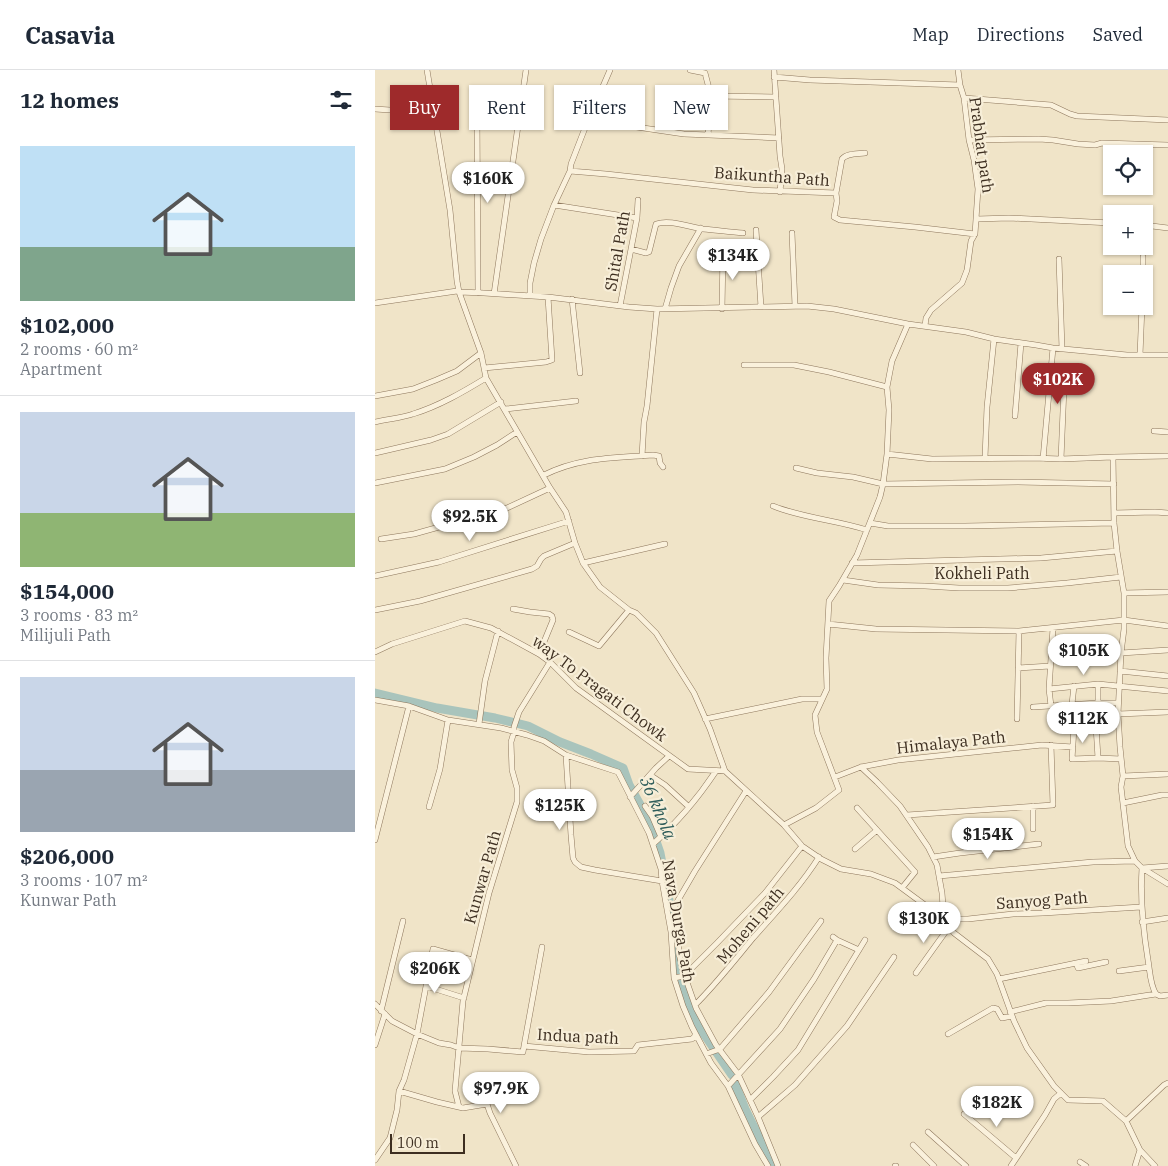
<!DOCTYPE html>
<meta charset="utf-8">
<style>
body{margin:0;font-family:"IBM Plex Serif",serif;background:#f6f6f7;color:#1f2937;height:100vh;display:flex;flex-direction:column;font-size:19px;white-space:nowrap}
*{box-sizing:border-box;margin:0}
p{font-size:16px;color:#747a83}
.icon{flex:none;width:28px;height:28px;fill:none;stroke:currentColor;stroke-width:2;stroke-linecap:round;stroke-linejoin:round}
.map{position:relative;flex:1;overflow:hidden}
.details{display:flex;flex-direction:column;background:#fff;width:375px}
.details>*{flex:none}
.banner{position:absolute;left:15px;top:15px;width:475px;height:45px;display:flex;gap:10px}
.buttons{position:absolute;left:728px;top:75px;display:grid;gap:10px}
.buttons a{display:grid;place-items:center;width:50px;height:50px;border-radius:0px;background:#fff;box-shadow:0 1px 4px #0004;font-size:25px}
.scale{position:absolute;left:15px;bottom:12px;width:75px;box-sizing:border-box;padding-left:5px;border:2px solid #3d2e20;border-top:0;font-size:14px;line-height:18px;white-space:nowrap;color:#3d2e20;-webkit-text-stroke:4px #f7eed8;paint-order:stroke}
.price{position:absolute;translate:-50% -42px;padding:0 11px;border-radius:18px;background:#fff;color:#222;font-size:16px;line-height:32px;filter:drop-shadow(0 1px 2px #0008)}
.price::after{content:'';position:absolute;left:50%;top:30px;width:15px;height:11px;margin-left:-8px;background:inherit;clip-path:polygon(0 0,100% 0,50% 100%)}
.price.selected{background:#9e2a2b;color:#fff}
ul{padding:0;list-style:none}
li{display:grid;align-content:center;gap:10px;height:265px;padding:0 20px}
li+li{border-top:1px solid #e0e1e3}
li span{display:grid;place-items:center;height:155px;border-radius:0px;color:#555}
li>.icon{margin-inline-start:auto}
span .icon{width:90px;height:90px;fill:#fffc;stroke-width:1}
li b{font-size:21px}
h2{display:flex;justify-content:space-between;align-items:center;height:60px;padding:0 20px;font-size:21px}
.tag{padding:0 18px;border-radius:0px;background:#fff;box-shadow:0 1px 4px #0004;font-size:18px;line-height:45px}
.tag.selected{background:#9e2a2b;color:#fff}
header{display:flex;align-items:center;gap:30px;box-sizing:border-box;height:70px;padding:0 25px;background:#fff;border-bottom:1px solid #e0e1e3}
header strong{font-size:24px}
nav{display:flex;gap:28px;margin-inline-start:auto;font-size:18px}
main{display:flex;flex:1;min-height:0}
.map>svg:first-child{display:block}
</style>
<header>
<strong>Casavia</strong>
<nav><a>Map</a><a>Directions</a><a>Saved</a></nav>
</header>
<main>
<section class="details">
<h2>12 homes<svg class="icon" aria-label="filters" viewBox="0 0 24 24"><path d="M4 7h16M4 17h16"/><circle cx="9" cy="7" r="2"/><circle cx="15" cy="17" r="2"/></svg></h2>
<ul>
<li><span style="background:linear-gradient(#bfe0f5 65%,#7fa58c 0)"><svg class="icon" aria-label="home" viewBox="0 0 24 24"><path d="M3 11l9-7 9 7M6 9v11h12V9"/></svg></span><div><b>$102,000</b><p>2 rooms · 60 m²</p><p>Apartment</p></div></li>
<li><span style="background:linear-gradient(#c9d6e8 65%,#8fb573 0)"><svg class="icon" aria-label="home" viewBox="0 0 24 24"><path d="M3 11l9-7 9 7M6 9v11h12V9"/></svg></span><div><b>$154,000</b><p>3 rooms · 83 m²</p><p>Milijuli Path</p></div></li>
<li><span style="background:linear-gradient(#c9d6e8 60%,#9aa5b1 0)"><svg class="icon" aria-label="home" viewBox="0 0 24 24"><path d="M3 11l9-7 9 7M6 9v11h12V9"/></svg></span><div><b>$206,000</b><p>3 rooms · 107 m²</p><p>Kunwar Path</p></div></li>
</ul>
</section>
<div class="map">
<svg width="793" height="1096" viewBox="0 0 793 1096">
<rect width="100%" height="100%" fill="#f0e4c8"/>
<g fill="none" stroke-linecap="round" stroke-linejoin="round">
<!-- river -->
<path stroke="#a9c4bc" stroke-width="9" d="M 0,623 L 62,638 L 120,648 L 153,656 L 185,672 L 216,684 L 248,698 L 254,715 L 274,751 L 285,783 L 300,862 L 303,900 L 312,932 L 325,958 L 357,1005
M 360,1014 L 370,1039 L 398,1096"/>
<!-- minor casing -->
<g stroke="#8d765c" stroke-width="6">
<path id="minor" d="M 52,0 L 75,140 L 82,211 L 84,222 L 106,283 L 111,308 L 175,418 L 191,442 L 200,473 L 208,493 L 225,517 L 254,540 L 261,543 L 281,563 L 319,623 L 335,659 L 350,701 L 409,755 L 427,776 L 446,789 L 466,799 L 496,804 L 520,813 L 569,849 L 579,863 L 613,889 L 622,904 L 639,951 L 652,978 L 679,1016 L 693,1030 L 728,1031 L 751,1051 L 789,1015 L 793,1013
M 315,0 L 330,3 L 336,26
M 399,0 L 405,86 L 407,99 L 405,122
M 399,7 L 435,10 L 585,15
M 589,28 L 676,35 L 695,44 L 702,46 L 793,50
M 0,39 L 59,43
M 102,45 L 103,223
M 214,50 L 309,64 L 404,68
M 333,65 L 336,26 L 401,27
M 594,70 L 664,69 L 678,70 L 703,74 L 720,75 L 727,73 L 793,75
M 195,101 L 231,104 L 378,120 L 461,123 L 462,131 L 459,147 L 465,150 L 540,157 L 600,164
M 461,123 L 467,89 C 472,83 482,84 490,83
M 179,135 L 262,148
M 602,149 L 634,148 L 736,153
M 769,155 L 793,158
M 381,160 L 386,237
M 417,163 L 420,236
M 256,179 L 271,183 L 274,182 L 281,154 C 294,149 314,157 328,159 C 341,160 354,162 368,163
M 684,189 L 687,279
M 768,204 L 768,187
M 119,224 L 151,0
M 155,226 L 155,213 L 159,193 L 166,169 L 179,135 L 195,101 L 196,94 L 210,58 L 235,0
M 197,229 L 205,303
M 0,233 L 82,221 L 84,222 L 109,223 L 173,227 L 254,237 L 282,239 L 432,236 L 459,239 L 533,254 L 591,262 L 619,269 L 661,275 L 678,278 L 752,285 L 793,285
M 245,236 L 262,148 L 263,130
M 290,239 L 296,218 L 304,196 L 326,158
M 347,239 L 348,182
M 550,256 L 551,248 L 556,240 L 587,213 L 592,200 L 596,171 L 600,164 L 603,119 L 599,90 L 594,70 L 589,28 L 585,15 L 583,0
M 765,285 L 767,236
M 369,295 L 419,295 L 454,302 L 512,317
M 109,298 L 171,292 L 177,290 L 173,227
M 0,326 L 38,319 L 61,310 L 82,301 L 106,283
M 130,339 L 201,331
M 640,346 L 646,273
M 0,352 C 13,349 26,348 38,344 C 64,336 88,322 111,308
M 779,361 L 793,362
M 0,383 L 56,370 L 73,364 L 126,332
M 512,384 L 557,389 L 658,388 L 686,389 L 738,387 L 793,386
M 267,386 L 269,352 L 272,336 L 282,239
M 738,387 L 739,453 L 742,481 L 749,523 L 749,559 L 746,583 L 743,644 L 745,677 L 748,706 L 746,717 L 753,776 L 760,791 L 767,798 C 765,830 768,859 773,890 C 775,901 775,915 781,924 L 785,926 L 793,925
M 610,388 L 612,337 L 619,269
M 668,389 L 678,278
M 686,389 L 689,317
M 421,398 L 442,403 L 478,407 L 508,414 L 643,412 L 739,414
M 169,405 C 205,387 239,388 278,385 L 284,386 L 285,393 L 288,397
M 0,413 L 70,399 L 99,387 L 122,375 L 142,362
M 398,436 C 428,448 461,450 492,460
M 739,443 L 780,442 L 793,443
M 495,453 L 513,456 L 590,456 L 739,453
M 6,469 L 39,464 L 132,438 L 175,418
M 208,493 L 290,474
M 477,493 L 666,488 L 742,481
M 0,506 L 64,492 L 194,451
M 468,510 L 503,515 L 550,516 L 584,518 L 633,518 L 692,513 L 746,507
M 749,523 L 793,522
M 138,539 L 155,542 L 174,544 L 177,546 L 178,550 L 164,584
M 0,540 L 45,531 L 157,499 L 162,496 L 166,489 L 169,486 L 200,473
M 453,554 L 501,559 L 644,561 L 749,550 L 793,556
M 194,562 L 224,576 L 254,540
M 0,582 L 17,574 L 90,551 L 116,558 L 164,584 L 175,592 L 201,618 L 313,699 L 350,701
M 676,589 L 746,583 L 793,580
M 643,598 L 675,596
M 745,601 L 793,606
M 723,614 L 723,633
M 674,619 L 723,614 L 793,621
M 0,630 L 34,636 L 73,650 L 126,658 L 152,665 L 169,671 L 191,685 L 243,702 L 274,763 L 286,799 L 287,811 L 296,862 L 299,908 L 308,936 L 317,957 L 336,993 L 353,1016 L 380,1074 L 393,1096
M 697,634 L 699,616
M 676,636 L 674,619 L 678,558
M 658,637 L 723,633 L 743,633
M 743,644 L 793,642
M 330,649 L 427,629 L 447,629
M 642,649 L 644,561
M 104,654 L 110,611 L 123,561
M 743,655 L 699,658 L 697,689 L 723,688 L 746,689
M 721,656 L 723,688
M 191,685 L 196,765 L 198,788 L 200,792 L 206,797 L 220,800 L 287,811
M 486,697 L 502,712 L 525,736 L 553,777 L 562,795 L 567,823 L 569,849 L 593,849 L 638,844 L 668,843 L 766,837
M 275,705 L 290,715 L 314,737
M 748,706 L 793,704
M 460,707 L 486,697 L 523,690 L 667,675 L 698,677
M 255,727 L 281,698 L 294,686
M 748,733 L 787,725 L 793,725
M 270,736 L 277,746 L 286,767
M 658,736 L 658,759
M 54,737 L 65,699 L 73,650
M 482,738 L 540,802 L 527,818
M 532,745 L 678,735 L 676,675
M 409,755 L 441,738 L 464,720 L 442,662 L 440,645 L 452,619 L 451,588 L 454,531 L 464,516 L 482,485 L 505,427 L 508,414 L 512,384 L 514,340 L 512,317 L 517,291 L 533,254
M 0,770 L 34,636
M 278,774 C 302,753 323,728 341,701
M 480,779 L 502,760
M 558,787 L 585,783 L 664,774
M 767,798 L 793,814
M 767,798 L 793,796
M 564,806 L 718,792 L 760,791
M 291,835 L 300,835 L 302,832 L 320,801 L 371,721
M 300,835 L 303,859 L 304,883 L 308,901 L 321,938 L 341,975 L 363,1004 L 383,1047 L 403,1096
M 767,852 L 793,848
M 458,867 L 462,870 L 484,880
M 701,893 L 703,898 L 731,892
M 744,901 L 774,897
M 541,903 L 574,857
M 299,908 L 309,906 L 342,873 L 390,823 L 427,776
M 624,909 L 711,891
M 51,916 L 89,928
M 0,934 L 17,951 L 42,964 L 64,973 L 76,975 L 84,978 L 113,979 L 148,982 L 149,976 L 214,982 L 259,981 L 263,975 L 317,969 L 321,965
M 320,935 C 341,914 359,891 378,868 C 401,842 425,817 444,787
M 6,941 L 28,851
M 635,942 L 671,933 L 693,933 L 736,931 L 781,924
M 573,964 L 618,938 L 622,939 L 627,948 L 637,946
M 0,975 L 10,944
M 149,976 L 167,877
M 331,984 L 345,979 L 394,922 L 446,851
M 353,1016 L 405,959 L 439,909 L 462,870
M 24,1021 L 62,1032 L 88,1038 L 112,1034 L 115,1043 L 141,1096
M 375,1030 L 398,1007 L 423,980 L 490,870
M 84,1037 L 80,1021 L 88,931 L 114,823 L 142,732 L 142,718 L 137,700 L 136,672 L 139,662 L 139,657 L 144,642 L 175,592
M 589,1044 L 641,1088
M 383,1047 L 420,1015 L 472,956 L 519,887
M 751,1051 L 765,1080 L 780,1096
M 553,1062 L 591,1096
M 538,1075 L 559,1096
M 0,1090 L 15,1068 L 22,1040 L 24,1021 L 29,1010 L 42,964 L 58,879 L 97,890
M 705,1092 L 711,1096
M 520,1096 L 521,1096
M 636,1096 L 670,1045 L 679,1029 L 686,1023
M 760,1096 L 765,1080"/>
</g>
<!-- minor -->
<use href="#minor" stroke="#faf1dc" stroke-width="5"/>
</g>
<g text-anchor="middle" stroke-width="4.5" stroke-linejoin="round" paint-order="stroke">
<!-- street labels -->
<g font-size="16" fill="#3d2e20" stroke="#f7eed8">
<text transform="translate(607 75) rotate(82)" y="6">Prabhat path</text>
<text transform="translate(397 106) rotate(4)" y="6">Baikuntha Path</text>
<text transform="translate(242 181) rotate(-80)" y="6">Shital Path</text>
<text x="607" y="509">Kokheli Path</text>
<text transform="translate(225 618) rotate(37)" y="6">way To Pragati Chowk</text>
<text transform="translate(576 672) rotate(-6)" y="6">Himalaya Path</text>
<text transform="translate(107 807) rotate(-74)" y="6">Kunwar Path</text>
<text transform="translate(667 830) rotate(-4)" y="6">Sanyog Path</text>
<text transform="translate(304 851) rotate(80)" y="6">Nava Durga Path</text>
<text transform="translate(375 855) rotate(-50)" y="6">Moheni path</text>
<text transform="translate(203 966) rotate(3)" y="6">Indua path</text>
</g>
<!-- water labels -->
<g font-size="18" font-style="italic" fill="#2f5d5a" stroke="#f7eed8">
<text transform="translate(283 738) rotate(67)" y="6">36 khola</text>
</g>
</g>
</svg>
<div class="buttons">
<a><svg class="icon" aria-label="locate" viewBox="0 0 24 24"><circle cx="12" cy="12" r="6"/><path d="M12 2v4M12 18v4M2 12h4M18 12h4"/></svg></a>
<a>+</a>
<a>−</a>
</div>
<div class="scale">100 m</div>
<b class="price" style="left:113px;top:134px">$160K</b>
<b class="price" style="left:358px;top:211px">$134K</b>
<b class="price selected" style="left:683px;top:335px">$102K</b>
<b class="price" style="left:95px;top:472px">$92.5K</b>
<b class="price" style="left:709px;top:606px">$105K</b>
<b class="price" style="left:708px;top:674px">$112K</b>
<b class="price" style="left:185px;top:761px">$125K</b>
<b class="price" style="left:613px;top:790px">$154K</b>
<b class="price" style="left:549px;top:874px">$130K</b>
<b class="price" style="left:60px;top:924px">$206K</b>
<b class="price" style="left:126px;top:1044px">$97.9K</b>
<b class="price" style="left:622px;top:1058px">$182K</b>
<div class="banner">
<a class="tag selected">Buy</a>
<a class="tag">Rent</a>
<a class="tag">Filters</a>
<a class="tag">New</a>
</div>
</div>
</main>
